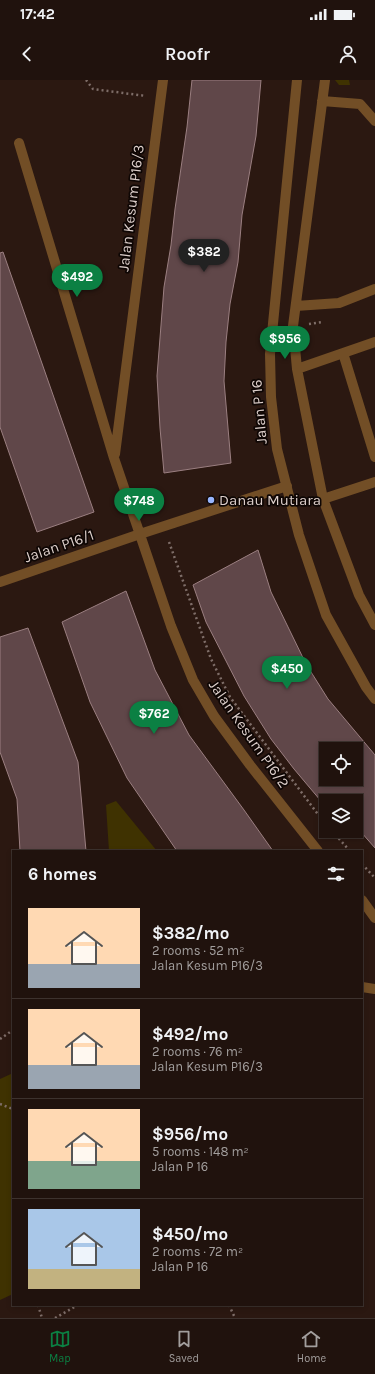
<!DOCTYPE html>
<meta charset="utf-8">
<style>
body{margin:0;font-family:Karla,sans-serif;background:#2d201b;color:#f1f3f6;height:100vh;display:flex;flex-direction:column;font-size:15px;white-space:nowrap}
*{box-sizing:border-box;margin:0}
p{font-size:13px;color:#a29e9d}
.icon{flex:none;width:22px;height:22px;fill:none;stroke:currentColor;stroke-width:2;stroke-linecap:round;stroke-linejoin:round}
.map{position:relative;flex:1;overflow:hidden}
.sheet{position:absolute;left:12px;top:770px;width:351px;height:456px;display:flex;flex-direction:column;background:#20120d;border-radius:0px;box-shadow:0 2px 6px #0003,0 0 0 1px #3d322e}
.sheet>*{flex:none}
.controls{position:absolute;left:319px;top:662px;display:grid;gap:8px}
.controls a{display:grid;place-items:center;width:44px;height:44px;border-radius:0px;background:#20120d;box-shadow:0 2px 6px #0003,0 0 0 1px #3d322e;font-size:20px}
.price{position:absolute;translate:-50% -34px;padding:0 9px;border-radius:14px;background:#0b8043;color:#fff;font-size:13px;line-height:26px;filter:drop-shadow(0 1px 2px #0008)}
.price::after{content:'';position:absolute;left:50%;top:24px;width:12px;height:9px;margin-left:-6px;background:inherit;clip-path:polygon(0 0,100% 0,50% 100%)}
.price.active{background:#222;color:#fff}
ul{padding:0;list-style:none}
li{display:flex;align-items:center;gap:12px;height:100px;padding:0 16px}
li+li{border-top:1px solid #3d322e}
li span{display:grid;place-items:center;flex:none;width:112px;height:80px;border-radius:0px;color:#555}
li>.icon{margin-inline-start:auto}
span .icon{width:48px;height:48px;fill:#fffc;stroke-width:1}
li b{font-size:17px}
h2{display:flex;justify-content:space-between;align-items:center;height:48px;padding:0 16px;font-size:17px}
.status{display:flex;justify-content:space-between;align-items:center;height:28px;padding:0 20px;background:#20120d;direction:ltr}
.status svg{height:11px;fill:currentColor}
header{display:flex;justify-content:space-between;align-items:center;height:52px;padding:0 16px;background:#20120d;font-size:18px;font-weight:600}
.dock{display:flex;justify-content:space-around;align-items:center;height:56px;border-top:1px solid #3d322e;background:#20120d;font-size:11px;color:#a29e9d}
.dock a{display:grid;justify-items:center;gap:2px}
.dock .active{color:#0b8043}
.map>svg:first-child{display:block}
</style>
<div class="status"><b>17:42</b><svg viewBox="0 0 49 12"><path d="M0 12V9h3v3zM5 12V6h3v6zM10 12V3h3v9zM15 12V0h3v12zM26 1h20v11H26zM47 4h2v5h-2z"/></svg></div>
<header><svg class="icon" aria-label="back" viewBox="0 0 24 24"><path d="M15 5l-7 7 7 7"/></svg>Roofr<svg class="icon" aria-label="person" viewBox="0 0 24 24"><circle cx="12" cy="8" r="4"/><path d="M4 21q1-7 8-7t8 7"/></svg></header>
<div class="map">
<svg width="375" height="1238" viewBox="0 0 375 1238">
<rect width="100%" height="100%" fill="#2b1811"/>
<!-- green -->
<path fill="#3f3201" d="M 335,0 L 349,0 L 350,5 L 339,5 Z
M 116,721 L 157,771 L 109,771 L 106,725 Z
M 13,993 L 13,1214 L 0,1220 L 0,999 Z"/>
<!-- building -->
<path fill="#604749" stroke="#9b7f81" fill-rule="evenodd" d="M 192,0 L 261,0 L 256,56 L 242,135 L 238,182 L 230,224 L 226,262 L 224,301 L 231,383 L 164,393 L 160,348 L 157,296 L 164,207 L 171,165 L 175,129 L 187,47 Z
M 3,172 L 94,432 L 37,452 L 0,347 L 0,173 Z
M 258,470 L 271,512 L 306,584 L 328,619 L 375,675 L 375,768 L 361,752 L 355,758 L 348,751 L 356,751 L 356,721 L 326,721 L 326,727 L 294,689 L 271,659 L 244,616 L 206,542 L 193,505 ZM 326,669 L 356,669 L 356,699 L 326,699 Z
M 126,511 L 155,590 L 189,655 L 244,730 L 273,771 L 177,771 L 127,698 L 90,622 L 62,542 Z
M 28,548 L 78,682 L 86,771 L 20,771 L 17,719 L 0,672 L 0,557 Z"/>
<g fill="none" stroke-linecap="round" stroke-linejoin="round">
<!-- path -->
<path stroke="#7e6d68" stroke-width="2.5" stroke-dasharray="2 3" stroke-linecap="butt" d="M 86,0 L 93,9 L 146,16
M 309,244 L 322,242
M 169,462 L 211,579 L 230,617 L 326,745
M 332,751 L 350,771
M 362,784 L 375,798
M 0,959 L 13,950
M 0,1024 L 13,1029
M 38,1225 L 42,1238
M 229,1225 L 235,1238
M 55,1238 L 78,1225"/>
<!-- minor -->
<path stroke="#724e26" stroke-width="10" d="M 297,0 L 270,274 L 271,317 L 277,369 L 299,455 L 326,535 L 366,607 L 375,619
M 325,0 L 293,246 L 297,289 L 323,419 L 359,515 L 375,545
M 322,21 L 360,24 L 375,41
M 19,63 L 114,378 L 171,546 L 193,600 L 214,636 L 250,685 L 318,771
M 296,226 L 339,223 L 375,209
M 343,273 L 375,377
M 297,289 L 375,262
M 115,374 L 163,0
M 323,419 L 375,402
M 0,502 L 140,454 L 287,406
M 362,820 L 375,838
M 362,907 L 375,909"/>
</g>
<!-- markers -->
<circle fill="#98b5fd" stroke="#0e0604" stroke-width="1.5" cx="211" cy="420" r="4"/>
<g text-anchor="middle" stroke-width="3.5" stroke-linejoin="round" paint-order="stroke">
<!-- street labels -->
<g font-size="15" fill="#dcceca" stroke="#0e0604">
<text transform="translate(131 128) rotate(-83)" y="5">Jalan Kesum P16/3</text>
<text transform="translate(259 332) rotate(-95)" y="5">Jalan P 16</text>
<text transform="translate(59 466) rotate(-19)" y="5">Jalan P16/1</text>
<text transform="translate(249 654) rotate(55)" y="5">Jalan Kesum P16/2</text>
</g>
<!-- poi labels -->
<g font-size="15" fill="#dcceca" stroke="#0e0604" text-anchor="start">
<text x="219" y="425">Danau Mutiara</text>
</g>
</g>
</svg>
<div class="controls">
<a><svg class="icon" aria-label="locate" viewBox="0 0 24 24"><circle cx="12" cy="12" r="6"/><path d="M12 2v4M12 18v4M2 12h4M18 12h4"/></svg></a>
<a><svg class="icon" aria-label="layers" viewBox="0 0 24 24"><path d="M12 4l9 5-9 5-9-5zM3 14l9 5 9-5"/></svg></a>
</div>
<b class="price active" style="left:204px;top:193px">$382</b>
<b class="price" style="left:77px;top:218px">$492</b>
<b class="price" style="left:285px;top:280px">$956</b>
<b class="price" style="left:139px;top:442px">$748</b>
<b class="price" style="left:287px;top:610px">$450</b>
<b class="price" style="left:154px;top:655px">$762</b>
<section class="sheet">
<h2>6 homes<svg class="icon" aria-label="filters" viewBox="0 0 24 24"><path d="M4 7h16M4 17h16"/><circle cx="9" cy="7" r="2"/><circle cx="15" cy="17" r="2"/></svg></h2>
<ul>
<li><span style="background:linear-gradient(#ffd9b3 70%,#9aa5b1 0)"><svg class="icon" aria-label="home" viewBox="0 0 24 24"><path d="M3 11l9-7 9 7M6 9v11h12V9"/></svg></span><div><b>$382/mo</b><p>2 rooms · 52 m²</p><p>Jalan Kesum P16/3</p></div></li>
<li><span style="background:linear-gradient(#ffd9b3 70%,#9aa5b1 0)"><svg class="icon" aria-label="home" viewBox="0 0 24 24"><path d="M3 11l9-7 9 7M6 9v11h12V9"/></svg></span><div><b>$492/mo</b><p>2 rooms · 76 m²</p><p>Jalan Kesum P16/3</p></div></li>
<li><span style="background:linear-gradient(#ffd9b3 65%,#7fa58c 0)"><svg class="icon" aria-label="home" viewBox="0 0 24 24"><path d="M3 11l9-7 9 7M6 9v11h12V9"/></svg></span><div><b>$956/mo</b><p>5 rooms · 148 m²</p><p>Jalan P 16</p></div></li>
<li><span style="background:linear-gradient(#a9c7e8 75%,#c2b280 0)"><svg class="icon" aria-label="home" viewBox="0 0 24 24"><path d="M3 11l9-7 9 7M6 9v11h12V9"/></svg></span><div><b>$450/mo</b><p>2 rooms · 72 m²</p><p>Jalan P 16</p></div></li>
</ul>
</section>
</div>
<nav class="dock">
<a class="active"><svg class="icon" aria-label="map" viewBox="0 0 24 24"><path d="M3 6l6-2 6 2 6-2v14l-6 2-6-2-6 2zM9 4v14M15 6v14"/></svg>Map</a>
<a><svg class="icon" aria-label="saved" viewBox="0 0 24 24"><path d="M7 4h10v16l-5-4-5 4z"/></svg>Saved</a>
<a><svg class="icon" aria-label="home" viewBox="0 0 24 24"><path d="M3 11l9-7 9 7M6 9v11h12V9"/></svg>Home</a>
</nav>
